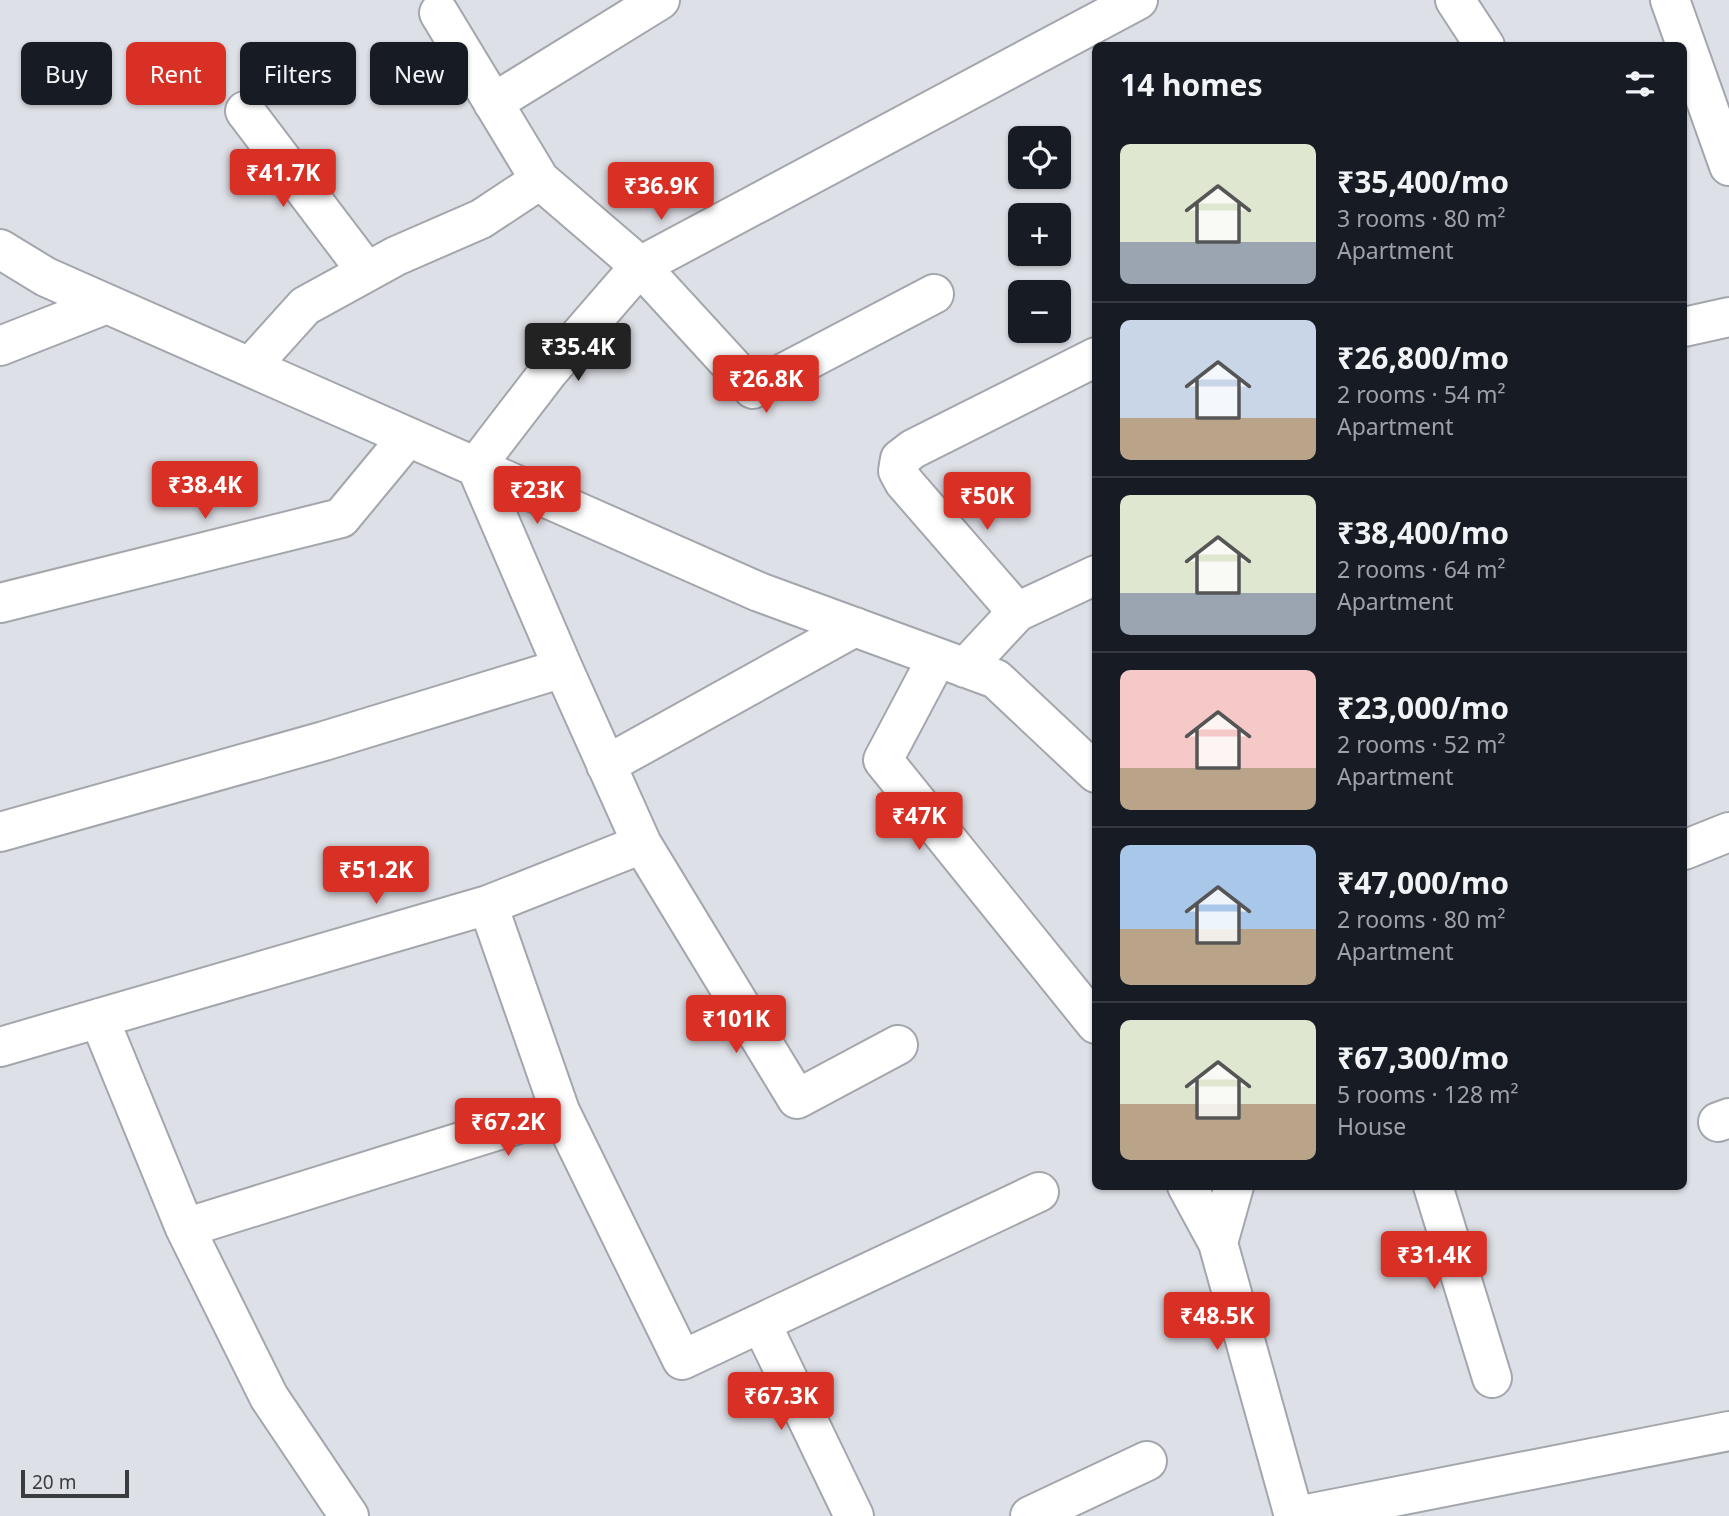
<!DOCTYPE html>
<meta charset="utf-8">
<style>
body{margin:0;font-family:"Noto Sans",sans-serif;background:#242831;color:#f1f3f6;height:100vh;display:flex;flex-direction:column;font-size:26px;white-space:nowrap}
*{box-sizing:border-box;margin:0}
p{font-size:23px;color:#9ea1a6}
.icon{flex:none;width:38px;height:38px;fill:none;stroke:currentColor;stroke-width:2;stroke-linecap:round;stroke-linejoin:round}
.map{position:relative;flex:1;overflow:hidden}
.details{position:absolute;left:1092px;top:42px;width:595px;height:1148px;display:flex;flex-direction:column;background:#171b24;border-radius:10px;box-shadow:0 2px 5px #0004}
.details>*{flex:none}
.top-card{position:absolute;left:21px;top:42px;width:665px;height:63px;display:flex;gap:14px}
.buttons{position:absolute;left:1008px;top:126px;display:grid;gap:14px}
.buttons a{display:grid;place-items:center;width:63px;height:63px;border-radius:10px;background:#171b24;box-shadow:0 2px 5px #0004;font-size:35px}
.scale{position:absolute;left:21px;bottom:18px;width:108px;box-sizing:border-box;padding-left:7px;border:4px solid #3b3c3f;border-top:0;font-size:19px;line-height:24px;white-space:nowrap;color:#3b3c3f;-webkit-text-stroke:5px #dee0e7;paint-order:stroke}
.price{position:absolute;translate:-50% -60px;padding:0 16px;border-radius:7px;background:#d93025;color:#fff;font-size:23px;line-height:46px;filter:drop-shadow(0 2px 4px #0008)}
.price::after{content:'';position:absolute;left:50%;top:42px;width:21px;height:16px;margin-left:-10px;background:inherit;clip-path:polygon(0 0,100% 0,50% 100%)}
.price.active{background:#222;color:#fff}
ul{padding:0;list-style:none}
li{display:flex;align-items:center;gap:21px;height:175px;padding:0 28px}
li+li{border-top:2px solid #363941}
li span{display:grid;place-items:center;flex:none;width:196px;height:140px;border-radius:10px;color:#555}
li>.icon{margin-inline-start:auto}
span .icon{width:84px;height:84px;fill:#fffc;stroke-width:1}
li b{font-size:30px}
h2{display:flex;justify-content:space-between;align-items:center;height:84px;padding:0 28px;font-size:30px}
.tag{padding:0 24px;border-radius:10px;background:#171b24;box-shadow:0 2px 5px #0004;font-size:24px;line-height:63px}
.tag.active{background:#d93025;color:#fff}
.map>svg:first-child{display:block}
</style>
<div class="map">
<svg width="1729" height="1516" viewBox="0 0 1729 1516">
<rect width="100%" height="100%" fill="#dee0e7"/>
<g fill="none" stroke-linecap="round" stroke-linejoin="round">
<!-- minor casing -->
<g stroke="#a4a6ad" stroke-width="42">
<path id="minor" d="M 1455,0 L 1485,46
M 1670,0 L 1729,166
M 439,13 L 540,180
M 493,103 L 660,0
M 245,111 L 367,272
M 0,249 L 46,277 L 759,592 L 996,679 L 1096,773
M 1684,327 L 1729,317
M 0,346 L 107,304
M 250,367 L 305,306 L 396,256 L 481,219 L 540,180 L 640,266 L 1138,0
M 0,603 L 341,518 L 408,437
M 1017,612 L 904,482 L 898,471 L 900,459 L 913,449 L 1096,357
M 937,658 L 883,760 L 1096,1024
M 965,668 L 1017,612 L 1096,575
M 606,765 L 855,627
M 0,832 L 324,741 L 563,668 L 476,466 L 549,371 L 640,266 L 753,389 L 934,294
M 642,844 L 797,1099 L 898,1045
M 1684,850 L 1729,832
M 99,1018 L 185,1228 L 269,1397 L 349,1516
M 0,1047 L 488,905 L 642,844 L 563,668
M 560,1111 L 682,1360 L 1039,1192
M 1718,1122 L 1729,1118
M 1187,1186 L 1218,1243
M 1234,1186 L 1218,1243 L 1294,1516
M 1433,1186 L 1492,1378
M 185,1228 L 560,1111 L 488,905
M 761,1323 L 854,1516
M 1030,1516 L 1147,1461
M 1297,1516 L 1729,1431"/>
</g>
<!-- minor -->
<use href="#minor" stroke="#fff" stroke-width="38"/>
</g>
</svg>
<div class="buttons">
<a><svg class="icon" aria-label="locate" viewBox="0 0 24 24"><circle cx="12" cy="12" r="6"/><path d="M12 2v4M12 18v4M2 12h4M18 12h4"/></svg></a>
<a>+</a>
<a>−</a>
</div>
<div class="scale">20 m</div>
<b class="price" style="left:283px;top:209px">₹41.7K</b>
<b class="price" style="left:661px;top:222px">₹36.9K</b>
<b class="price active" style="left:578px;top:383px">₹35.4K</b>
<b class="price" style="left:766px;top:415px">₹26.8K</b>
<b class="price" style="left:205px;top:521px">₹38.4K</b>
<b class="price" style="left:537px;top:526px">₹23K</b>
<b class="price" style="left:987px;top:532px">₹50K</b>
<b class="price" style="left:919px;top:852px">₹47K</b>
<b class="price" style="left:376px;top:906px">₹51.2K</b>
<b class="price" style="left:736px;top:1055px">₹101K</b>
<b class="price" style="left:508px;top:1158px">₹67.2K</b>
<b class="price" style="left:1434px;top:1291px">₹31.4K</b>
<b class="price" style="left:1217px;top:1352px">₹48.5K</b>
<b class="price" style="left:781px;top:1432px">₹67.3K</b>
<div class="top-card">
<a class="tag">Buy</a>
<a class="tag active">Rent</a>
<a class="tag">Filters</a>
<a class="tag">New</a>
</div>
<section class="details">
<h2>14 homes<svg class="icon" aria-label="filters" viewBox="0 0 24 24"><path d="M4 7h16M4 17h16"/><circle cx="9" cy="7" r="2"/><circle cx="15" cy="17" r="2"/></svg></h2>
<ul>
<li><span style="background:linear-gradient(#dfe7d0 70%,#9aa5b1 0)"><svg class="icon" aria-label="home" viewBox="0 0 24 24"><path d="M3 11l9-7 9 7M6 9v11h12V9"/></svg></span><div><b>₹35,400/mo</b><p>3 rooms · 80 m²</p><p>Apartment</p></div></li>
<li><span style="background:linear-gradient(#c9d6e8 70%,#b9a48a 0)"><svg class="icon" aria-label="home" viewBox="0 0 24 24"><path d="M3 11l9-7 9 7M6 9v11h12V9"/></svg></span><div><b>₹26,800/mo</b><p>2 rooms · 54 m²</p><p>Apartment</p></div></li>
<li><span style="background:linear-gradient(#dfe7d0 70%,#9aa5b1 0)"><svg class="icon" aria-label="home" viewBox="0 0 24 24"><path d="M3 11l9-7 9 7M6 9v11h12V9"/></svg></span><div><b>₹38,400/mo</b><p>2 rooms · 64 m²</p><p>Apartment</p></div></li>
<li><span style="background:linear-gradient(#f6c9c9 70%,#b9a48a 0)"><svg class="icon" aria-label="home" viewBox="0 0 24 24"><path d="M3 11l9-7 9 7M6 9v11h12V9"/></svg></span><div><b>₹23,000/mo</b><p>2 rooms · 52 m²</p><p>Apartment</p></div></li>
<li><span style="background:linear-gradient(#a9c7e8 60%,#b9a48a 0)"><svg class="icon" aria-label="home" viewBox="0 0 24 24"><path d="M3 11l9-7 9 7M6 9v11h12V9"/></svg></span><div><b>₹47,000/mo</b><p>2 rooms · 80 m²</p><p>Apartment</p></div></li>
<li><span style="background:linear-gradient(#dfe7d0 60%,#b9a48a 0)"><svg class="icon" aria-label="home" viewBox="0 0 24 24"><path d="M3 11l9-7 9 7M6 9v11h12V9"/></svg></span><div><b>₹67,300/mo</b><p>5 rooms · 128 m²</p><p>House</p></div></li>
</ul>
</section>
</div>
